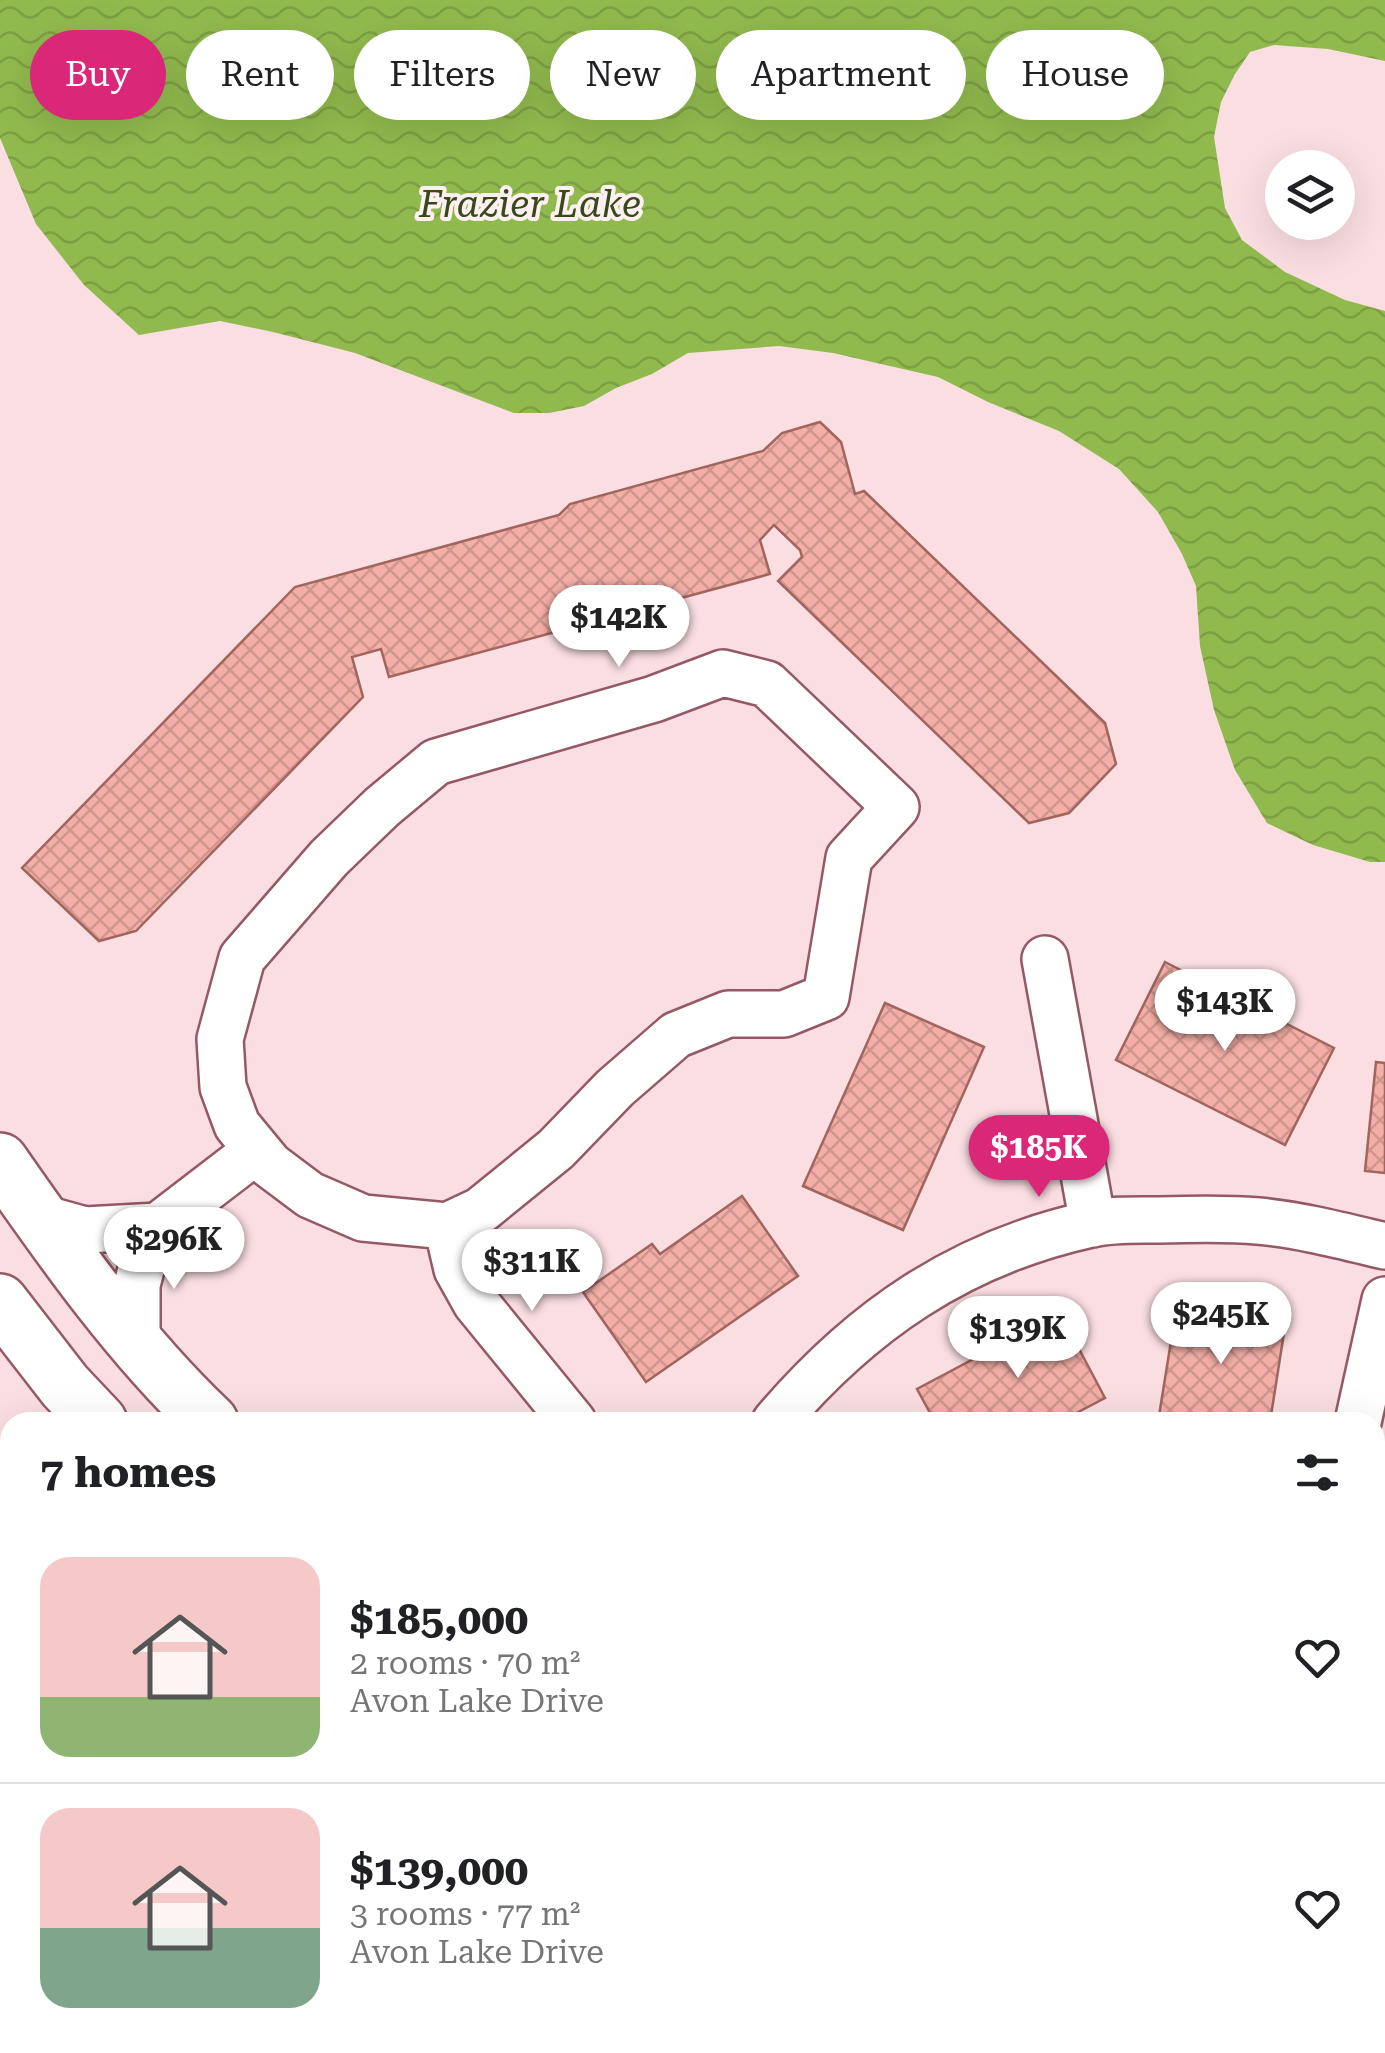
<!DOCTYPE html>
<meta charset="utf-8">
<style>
body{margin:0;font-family:"Roboto Serif",serif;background:#f6f6f6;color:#202124;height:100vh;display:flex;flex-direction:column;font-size:38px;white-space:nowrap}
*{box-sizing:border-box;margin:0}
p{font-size:32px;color:#757577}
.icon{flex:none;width:55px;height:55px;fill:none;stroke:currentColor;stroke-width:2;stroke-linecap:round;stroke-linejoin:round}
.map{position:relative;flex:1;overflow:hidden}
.details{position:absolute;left:0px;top:1412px;width:1385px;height:642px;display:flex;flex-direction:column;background:#fff;border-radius:30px 30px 0 0;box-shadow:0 10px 40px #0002}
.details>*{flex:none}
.top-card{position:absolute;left:30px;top:30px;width:1325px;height:90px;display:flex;gap:20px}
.buttons{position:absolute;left:1265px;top:150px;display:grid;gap:20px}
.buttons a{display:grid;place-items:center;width:90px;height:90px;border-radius:50%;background:#fff;box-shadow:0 10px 40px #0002;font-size:50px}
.price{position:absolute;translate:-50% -85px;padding:0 22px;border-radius:35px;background:#fff;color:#222;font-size:32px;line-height:65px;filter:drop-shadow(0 2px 5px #0008)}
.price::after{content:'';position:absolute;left:50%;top:60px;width:30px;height:22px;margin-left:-15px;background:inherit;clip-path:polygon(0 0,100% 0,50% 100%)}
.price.selected{background:#db2777;color:#fff}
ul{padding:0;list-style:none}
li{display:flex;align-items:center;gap:30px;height:250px;padding:0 40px}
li+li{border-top:2px solid #e0e0e0}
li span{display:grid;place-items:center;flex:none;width:280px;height:200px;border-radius:30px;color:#555}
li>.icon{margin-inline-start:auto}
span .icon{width:120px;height:120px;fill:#fffc;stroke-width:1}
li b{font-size:42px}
h2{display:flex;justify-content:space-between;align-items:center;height:120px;padding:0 40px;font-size:42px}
.pill{padding:0 35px;border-radius:45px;background:#fff;box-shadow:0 10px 40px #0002;font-size:35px;line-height:90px}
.pill.selected{background:#db2777;color:#fff}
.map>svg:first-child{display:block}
</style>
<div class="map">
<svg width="1385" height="2053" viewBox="0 0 1385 2053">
<defs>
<pattern id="water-waves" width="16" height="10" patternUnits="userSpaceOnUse" patternTransform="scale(2.5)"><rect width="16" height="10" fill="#91ba4e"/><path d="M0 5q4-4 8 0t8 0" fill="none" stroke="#7d9f43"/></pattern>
<pattern id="building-cross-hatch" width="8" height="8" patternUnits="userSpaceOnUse" patternTransform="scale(2.5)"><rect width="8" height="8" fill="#f3afa7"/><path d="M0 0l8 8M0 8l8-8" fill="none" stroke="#d0958f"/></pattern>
</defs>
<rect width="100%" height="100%" fill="#fadee2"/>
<!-- water -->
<path fill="url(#water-waves)" d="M 0,0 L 1385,0 L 1385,61 L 1328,49 L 1274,45 L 1250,52 L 1235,74 L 1221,102 L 1214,137 L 1225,208 L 1242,240 L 1285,272 L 1345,300 L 1385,311 L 1385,862 L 1370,862 L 1313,845 L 1267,823 L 1235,770 L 1214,710 L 1200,646 L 1196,586 L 1182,554 L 1158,512 L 1119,469 L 1059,431 L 988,402 L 938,377 L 833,353 L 779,346 L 688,353 L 652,374 L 616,388 L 584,406 L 549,413 L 514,413 L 355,353 L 273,332 L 220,321 L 139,335 L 84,285 L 36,224 L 0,138 Z"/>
<!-- building -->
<path fill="url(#building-cross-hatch)" stroke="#a1655e" stroke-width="2.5" d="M 820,422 L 841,442 L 855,494 L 864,491 L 1105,723 L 1116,764 L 1069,813 L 1029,823 L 778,581 L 802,557 L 800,550 L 774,525 L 760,540 L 770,574 L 389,677 L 381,649 L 352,657 L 363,697 L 136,931 L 99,941 L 22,868 L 295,587 L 559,515 L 570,504 L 763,451 L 782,433 Z
M 1165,962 L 1334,1048 L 1285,1145 L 1116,1060 Z
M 885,1003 L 984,1047 L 903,1230 L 803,1186 Z
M 1376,1062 L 1385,1063 L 1385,1173 L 1365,1171 Z
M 742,1196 L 798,1276 L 646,1382 L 583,1292 L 652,1244 L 660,1254 Z
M 1177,1304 L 1286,1320 L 1270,1422 L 1158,1422 Z
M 1060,1313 L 1105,1398 L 1059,1422 L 935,1422 L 917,1389 Z
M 0,1601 L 10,1616 L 10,1670 L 0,1676 Z
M 10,1963 L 10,2017 L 0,2001 L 0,1969 Z
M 79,2045 L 110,2045 L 117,2053 L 70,2053 Z
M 463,2045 L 538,2045 L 535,2053 L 461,2053 Z
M 581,2045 L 613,2045 L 634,2053 L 578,2053 Z"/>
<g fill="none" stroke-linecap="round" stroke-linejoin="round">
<!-- minor casing -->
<g stroke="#955965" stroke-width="50">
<path id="minor" d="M 723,673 L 767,684 L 896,807 L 849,858 L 826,997 L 784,1014 L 728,1014 L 676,1035 L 615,1088 L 556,1149 L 481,1210 L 447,1226 L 363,1218 L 310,1195 L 270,1165 L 237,1125 L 223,1087 L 220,1039 L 242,958 L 329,858 L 382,807 L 436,762 L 654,699 Z
M 1045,959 L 1093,1224
M 38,1217 L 85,1230 L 158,1226
M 447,1226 L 457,1269 L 476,1303 L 573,1422
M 137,1343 L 137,1285 L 147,1246 L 158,1226 L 257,1150
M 775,1422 C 861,1321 959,1253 1091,1224 C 1113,1219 1136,1220 1159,1220 C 1192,1219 1225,1218 1258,1221 C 1301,1225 1343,1236 1385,1246
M 1358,1422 L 1385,1300
M 1375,1618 L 1385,1620
M 218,2045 L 227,2053
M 363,2053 L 367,2045"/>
</g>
<!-- major casing -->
<g stroke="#955965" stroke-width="60">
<path id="major" d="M 0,1161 C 64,1253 129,1345 210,1422
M 0,1302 L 65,1386 L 99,1422
M 1375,2022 L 1385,2023
M 1097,2045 L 1135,2053"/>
</g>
<!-- minor -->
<use href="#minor" stroke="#fff" stroke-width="45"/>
<!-- major -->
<use href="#major" stroke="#fff" stroke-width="55"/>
</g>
<g text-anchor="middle" stroke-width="8" stroke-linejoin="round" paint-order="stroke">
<!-- water labels -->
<g font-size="38" font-style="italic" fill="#38481d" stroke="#feeff1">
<text x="530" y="217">Frazier Lake</text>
</g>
</g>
</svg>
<div class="buttons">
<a><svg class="icon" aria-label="layers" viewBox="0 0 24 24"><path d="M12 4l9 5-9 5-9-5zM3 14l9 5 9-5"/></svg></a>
</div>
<b class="price" style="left:619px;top:670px">$142K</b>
<b class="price" style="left:1225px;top:1054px">$143K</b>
<b class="price selected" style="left:1039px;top:1200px">$185K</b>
<b class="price" style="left:174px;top:1292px">$296K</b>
<b class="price" style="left:532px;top:1314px">$311K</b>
<b class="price" style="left:1221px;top:1367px">$245K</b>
<b class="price" style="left:1018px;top:1381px">$139K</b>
<div class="top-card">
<a class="pill selected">Buy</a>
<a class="pill">Rent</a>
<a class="pill">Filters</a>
<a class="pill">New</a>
<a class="pill">Apartment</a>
<a class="pill">House</a>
</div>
<section class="details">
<h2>7 homes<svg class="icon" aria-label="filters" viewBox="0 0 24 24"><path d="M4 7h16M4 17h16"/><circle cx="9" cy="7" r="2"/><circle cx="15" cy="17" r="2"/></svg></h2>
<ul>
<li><span style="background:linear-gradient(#f6c9c9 70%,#8fb573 0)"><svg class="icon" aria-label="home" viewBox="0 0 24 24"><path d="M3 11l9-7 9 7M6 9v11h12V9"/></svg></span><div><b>$185,000</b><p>2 rooms · 70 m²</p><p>Avon Lake Drive</p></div><svg class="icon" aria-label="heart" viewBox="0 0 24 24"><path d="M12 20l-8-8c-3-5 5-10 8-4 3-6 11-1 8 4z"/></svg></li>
<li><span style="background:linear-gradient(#f6c9c9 60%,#7fa58c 0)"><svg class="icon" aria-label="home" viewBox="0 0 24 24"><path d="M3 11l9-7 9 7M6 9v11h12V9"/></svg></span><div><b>$139,000</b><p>3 rooms · 77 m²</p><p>Avon Lake Drive</p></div><svg class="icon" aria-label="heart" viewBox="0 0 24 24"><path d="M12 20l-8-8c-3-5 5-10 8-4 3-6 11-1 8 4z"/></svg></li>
</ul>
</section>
</div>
